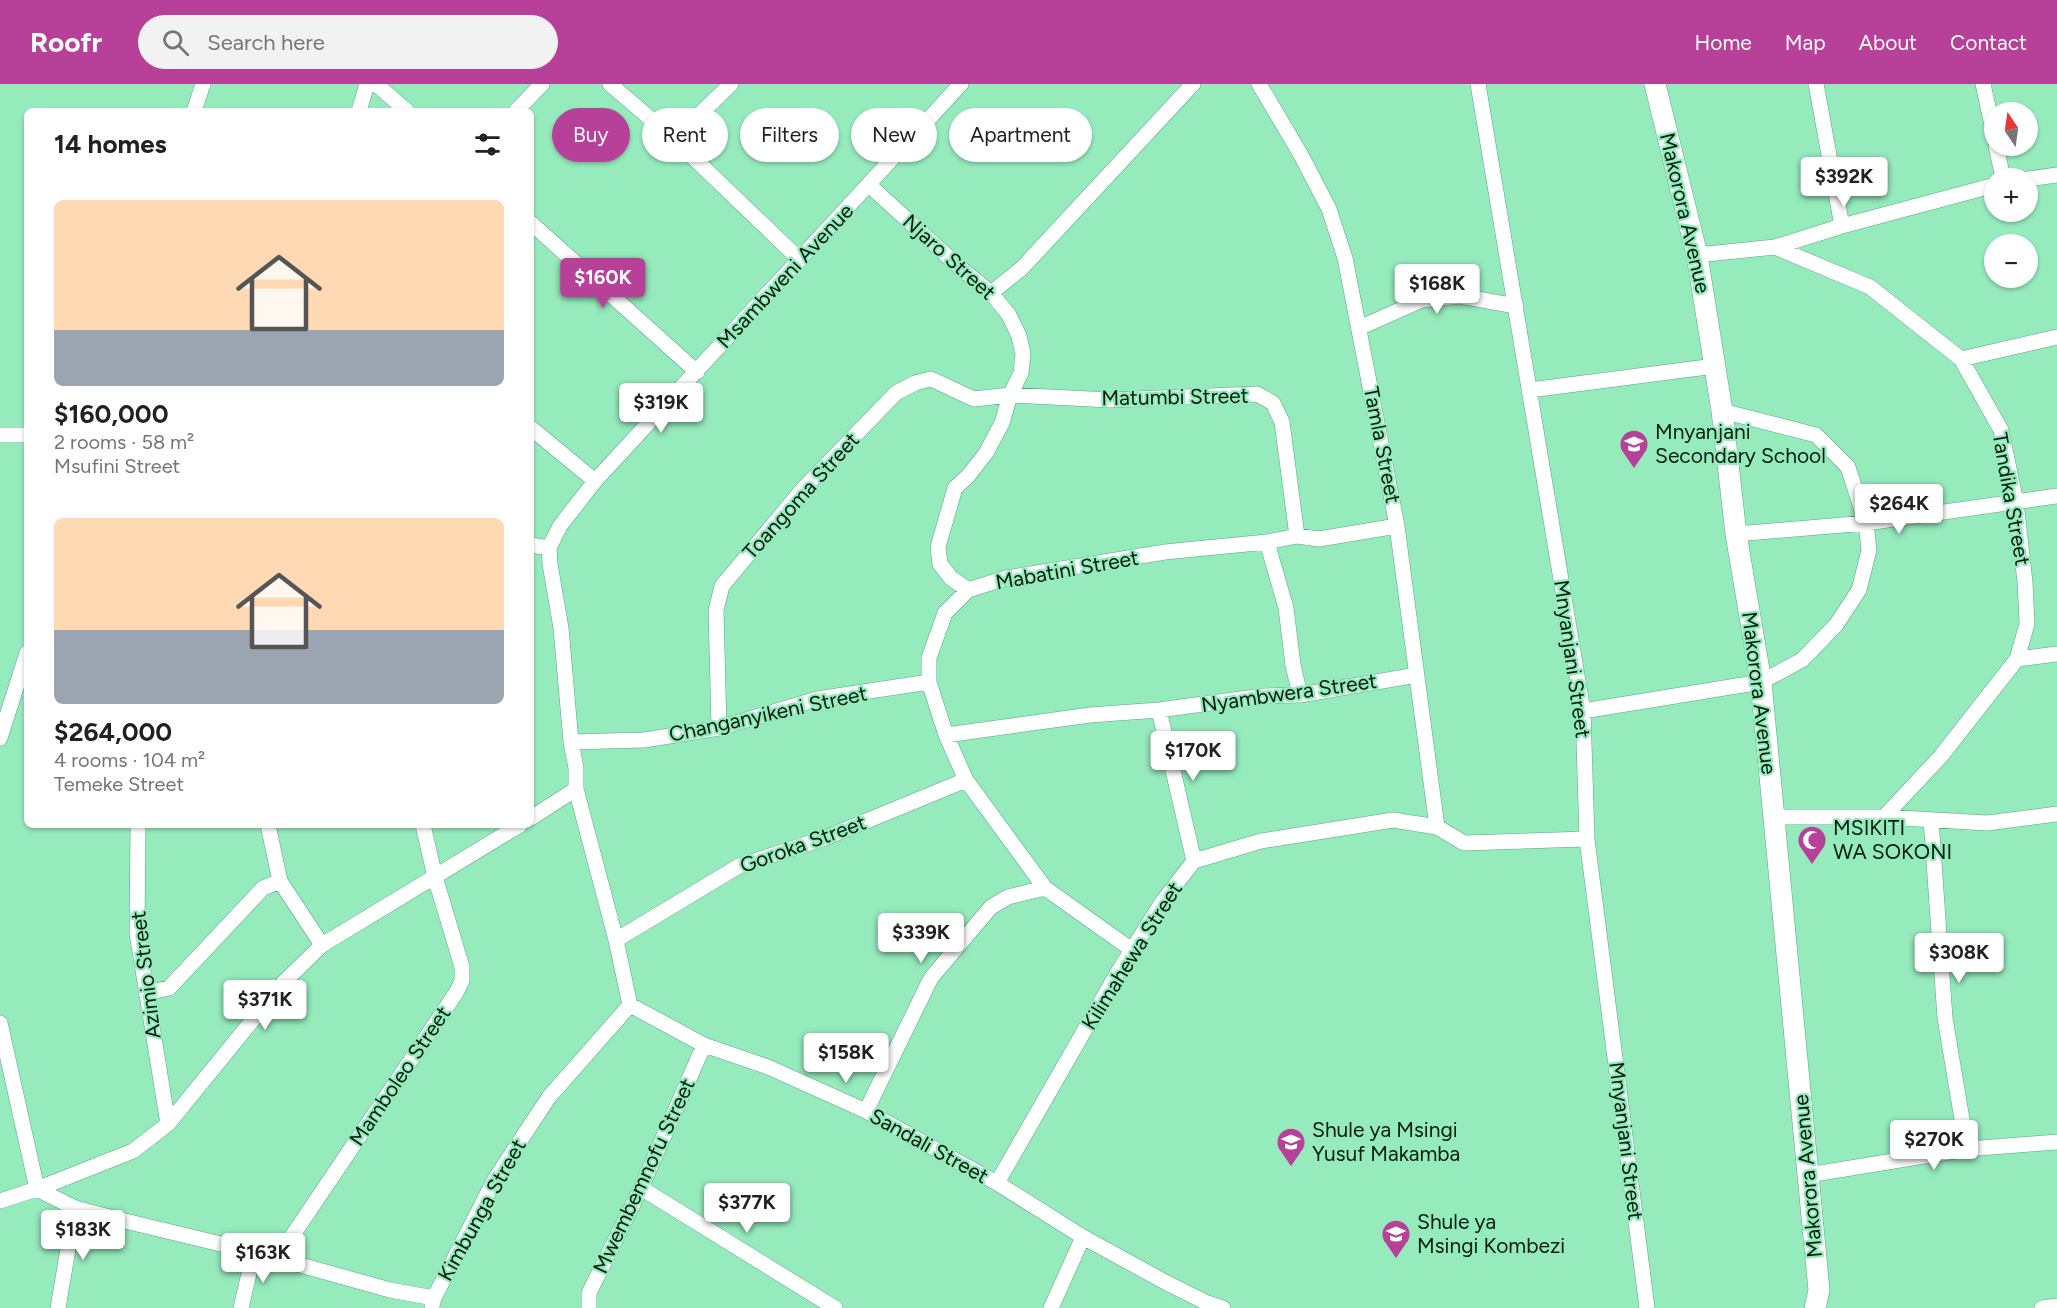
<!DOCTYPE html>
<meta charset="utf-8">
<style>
body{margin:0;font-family:Figtree,sans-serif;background:#f2f2f2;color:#202124;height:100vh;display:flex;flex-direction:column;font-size:22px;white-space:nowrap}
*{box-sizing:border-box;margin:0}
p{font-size:20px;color:#757577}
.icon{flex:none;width:33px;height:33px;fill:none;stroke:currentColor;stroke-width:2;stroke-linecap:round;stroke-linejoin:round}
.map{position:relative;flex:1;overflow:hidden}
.panel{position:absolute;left:24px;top:24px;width:510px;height:720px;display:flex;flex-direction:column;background:#fff;border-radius:9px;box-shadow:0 2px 4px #0004}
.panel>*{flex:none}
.banner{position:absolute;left:552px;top:24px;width:570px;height:54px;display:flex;gap:12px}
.needle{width:39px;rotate:347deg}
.fabs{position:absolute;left:1984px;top:18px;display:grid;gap:12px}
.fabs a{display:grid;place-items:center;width:54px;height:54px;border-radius:50%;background:#fff;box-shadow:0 2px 4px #0004;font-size:30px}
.price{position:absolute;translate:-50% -51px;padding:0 14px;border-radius:6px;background:#fff;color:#222;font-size:20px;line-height:39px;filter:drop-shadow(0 2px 3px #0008)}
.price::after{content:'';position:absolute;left:50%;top:36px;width:18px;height:14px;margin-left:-9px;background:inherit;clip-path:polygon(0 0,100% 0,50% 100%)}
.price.current{background:#b74198;color:#fff}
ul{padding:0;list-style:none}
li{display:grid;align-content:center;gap:12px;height:318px;padding:0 30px}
li span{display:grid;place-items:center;height:186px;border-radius:9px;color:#555}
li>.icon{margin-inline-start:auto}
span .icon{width:108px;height:108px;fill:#fffc;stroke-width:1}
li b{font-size:26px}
h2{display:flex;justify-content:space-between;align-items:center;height:72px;padding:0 30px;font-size:26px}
.pill{padding:0 21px;border-radius:27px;background:#fff;box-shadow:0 2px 4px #0004;font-size:21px;line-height:54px}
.pill.current{background:#b74198;color:#fff}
header{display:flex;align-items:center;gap:36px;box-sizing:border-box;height:84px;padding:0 30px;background:#b74198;color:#fff}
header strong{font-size:28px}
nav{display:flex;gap:33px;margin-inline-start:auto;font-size:21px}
.search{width:420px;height:54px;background:#f2f2f2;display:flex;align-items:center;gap:15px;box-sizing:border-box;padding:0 21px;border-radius:33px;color:#757577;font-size:22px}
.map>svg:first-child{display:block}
</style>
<header>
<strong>Roofr</strong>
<div class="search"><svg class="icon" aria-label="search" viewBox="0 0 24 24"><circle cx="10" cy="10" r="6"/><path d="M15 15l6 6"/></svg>Search here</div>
<nav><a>Home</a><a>Map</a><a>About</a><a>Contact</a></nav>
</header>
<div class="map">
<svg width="2057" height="1224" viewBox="0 0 2057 1224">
<rect width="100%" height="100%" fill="#96ebbd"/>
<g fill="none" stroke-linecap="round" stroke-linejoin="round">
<!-- street casing -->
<g stroke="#53a87d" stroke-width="16">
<path id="street" d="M 376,0 L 407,27
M 610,0 L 674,55 L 800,176
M 1259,0 L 1301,71 L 1329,125 L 1345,174 L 1397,442 L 1437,743
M 1478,0 L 1583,627 L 1587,755 L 1647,1224
M 1816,0 L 1842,142
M 1983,0 L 1995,55
M 194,27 L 203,0
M 359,27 L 367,0
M 516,27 L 542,0
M 674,55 L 731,0
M 1996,62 L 2003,94
M 2028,95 L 2057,91
M 869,101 L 958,182 L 991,209 L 1009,231 L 1019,252 L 1023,270 L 1021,289 L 1010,311 L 1002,339 L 986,369 L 968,392 L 955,404 L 938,463 L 940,480 L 951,494 L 968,506
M 531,139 L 697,288
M 1775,163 L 1870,203 L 1961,275 L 2001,346 L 2016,418 L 2025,498 L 2027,540 L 2017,575 L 1941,672 L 1884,733
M 1697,171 L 1775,163 L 1842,142 L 1995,101
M 991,209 L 1022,184 L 1193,0
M 1359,244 L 1422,216 L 1460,212 L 1516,222
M 1961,275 L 2057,253
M 1530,306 L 1715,282
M 531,344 L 595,397
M 0,351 L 27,351
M 1736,450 L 1866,439 L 2057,412
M 1267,458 L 1286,524 L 1293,581 L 1300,611
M 531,461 L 549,464
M 2017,575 L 2057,570
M 1159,626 L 1194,777
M 1583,627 L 1761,598 L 1802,576 L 1836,541 L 1859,506 L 1869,466 L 1866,439 L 1848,383 L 1816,351 L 1722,327
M 719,644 L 716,526 L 722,502 L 802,406 L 896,309 L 915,299 L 931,295 L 974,315 L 1010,311 L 1110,316 L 1257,310 L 1273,319 L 1282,338 L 1297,452
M 946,651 L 1090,631 L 1159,626 L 1263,612 L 1300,611 L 1417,591
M 0,654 L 27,569
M 571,658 L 644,656 L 719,644 L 817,615 L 929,598
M 576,705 L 616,856 L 630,921 L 704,961 L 768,983 L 866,1027 L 997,1099 L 1083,1153 L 1165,1198 L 1205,1218 L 1223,1224
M 1775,733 L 1884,733 L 1987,739 L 2057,730
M 531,734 L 576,705 L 576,684 L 571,658 L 561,544 L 550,480 L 549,464 L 560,442 L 595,397 L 961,0
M 1931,736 L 1945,934 L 1967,1065
M 138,741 L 137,849 L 168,1040
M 268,741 L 280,797 L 322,861
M 616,856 L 739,782 L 825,754 L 966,696
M 1132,866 L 1045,804 L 966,696 L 946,651 L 929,598 L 929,574 L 945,529 L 968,506 L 1006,494 L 1165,468 L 1267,458 L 1297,452 L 1319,455 L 1397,442
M 146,909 L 169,904 L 263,804 L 280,797
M 0,939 L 37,1105 L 75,1124 L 121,1136 L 254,1168 L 390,1206 L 434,1214
M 866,1027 L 931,894 L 991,823 L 1008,813 L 1045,804
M 1808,1091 L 1967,1065 L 2057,1058
M 997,1099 L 1118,888 L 1163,817 L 1194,777 L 1261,757 L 1393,736 L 1437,743 L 1464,759 L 1587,755
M 641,1104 L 835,1224
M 0,1117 L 37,1105 L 133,1067 L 168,1040 L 282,900 L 322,861 L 520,741
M 276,1176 L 456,909 L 462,897 L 462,883 L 435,793 L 423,741
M 432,1222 L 434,1214 L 495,1095 L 549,1013 L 630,921
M 58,1224 L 75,1124
M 241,1224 L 254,1168
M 589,1224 L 589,1209 L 641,1104 L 704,961
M 1051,1224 L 1083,1153
M 2042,1224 L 2057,1222"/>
</g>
<!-- secondary casing -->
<g stroke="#53a87d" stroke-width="22">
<path id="secondary" d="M 1655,0 L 1697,171 L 1722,327 L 1736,450 L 1761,598 L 1819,1206 L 1815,1224"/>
</g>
<!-- street -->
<use href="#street" stroke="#fff" stroke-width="15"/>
<!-- secondary -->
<use href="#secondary" stroke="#fff" stroke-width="21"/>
</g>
<!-- icons -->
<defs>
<g id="school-pin" transform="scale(1.5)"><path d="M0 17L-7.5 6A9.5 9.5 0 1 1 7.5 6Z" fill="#b74198" stroke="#96ebbd"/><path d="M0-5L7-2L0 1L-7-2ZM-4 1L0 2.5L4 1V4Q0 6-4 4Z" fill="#fff"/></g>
<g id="mosque-pin" transform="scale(1.5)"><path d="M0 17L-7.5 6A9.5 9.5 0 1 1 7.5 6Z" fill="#b74198" stroke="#96ebbd"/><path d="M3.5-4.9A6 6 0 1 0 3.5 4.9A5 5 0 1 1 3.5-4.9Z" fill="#fff"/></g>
</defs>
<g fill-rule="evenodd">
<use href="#school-pin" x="1634" y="360"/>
<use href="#mosque-pin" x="1812" y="756"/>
<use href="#school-pin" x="1291" y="1058"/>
<use href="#school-pin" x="1396" y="1150"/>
</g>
<g text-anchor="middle" stroke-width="4.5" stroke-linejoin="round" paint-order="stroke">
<!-- street labels -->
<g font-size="21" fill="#021c10" stroke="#96ebbd">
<text transform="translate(1685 129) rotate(77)" y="7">Makorora Avenue</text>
<text transform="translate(949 173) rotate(42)" y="7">Njaro Street</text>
<text transform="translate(785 192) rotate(-47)" y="7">Msambweni Avenue</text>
<text transform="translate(1175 313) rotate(-1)" y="7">Matumbi Street</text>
<text transform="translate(1382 361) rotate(79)" y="7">Tamla Street</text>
<text transform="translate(801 412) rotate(-48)" y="7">Toangoma Street</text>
<text transform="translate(2011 415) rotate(80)" y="7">Tandika Street</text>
<text transform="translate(1067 486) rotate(-10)" y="7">Mabatini Street</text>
<text transform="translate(1572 575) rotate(82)" y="7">Mnyanjani Street</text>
<text transform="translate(1289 609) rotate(-8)" y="7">Nyambwera Street</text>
<text transform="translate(1759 609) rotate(83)" y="7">Makorora Avenue</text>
<text transform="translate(768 630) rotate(-12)" y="7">Changanyikeni Street</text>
<text transform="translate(803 760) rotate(-20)" y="7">Goroka Street</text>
<text transform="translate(1132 872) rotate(-58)" y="7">Kilimahewa Street</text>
<text transform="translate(146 891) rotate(-97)" y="7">Azimio Street</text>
<text transform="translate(400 992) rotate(-56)" y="7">Mamboleo Street</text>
<text transform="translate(1626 1057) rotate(83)" y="7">Mnyanjani Street</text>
<text transform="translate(929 1062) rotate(29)" y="7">Sandali Street</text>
<text transform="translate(644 1092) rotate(-65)" y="7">Mwembemnofu Street</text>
<text transform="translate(1808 1092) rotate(-95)" y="7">Makorora Avenue</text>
<text transform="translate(482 1126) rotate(-61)" y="7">Kimbunga Street</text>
</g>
<!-- poi labels -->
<g font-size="21" fill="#021c10" stroke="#96ebbd" text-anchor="start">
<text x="1655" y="355">Mnyanjani<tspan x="1655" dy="24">Secondary School</tspan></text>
<text x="1833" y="751">MSIKITI<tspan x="1833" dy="24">WA SOKONI</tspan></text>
<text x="1312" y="1053">Shule ya Msingi<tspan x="1312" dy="24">Yusuf Makamba</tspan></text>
<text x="1417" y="1145">Shule ya<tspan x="1417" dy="24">Msingi Kombezi</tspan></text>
</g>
</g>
</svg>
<div class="fabs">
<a><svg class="needle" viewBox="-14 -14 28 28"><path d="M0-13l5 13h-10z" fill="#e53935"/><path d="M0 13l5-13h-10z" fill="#757577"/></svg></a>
<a>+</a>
<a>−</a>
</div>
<b class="price" style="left:1844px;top:124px">$392K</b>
<b class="price current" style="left:603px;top:225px">$160K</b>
<b class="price" style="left:1437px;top:231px">$168K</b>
<b class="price" style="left:661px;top:350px">$319K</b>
<b class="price" style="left:1899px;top:451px">$264K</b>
<b class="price" style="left:1193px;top:698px">$170K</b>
<b class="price" style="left:921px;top:880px">$339K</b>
<b class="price" style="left:1959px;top:900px">$308K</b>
<b class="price" style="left:265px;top:947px">$371K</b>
<b class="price" style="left:846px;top:1000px">$158K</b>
<b class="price" style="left:1934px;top:1087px">$270K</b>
<b class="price" style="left:747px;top:1150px">$377K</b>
<b class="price" style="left:83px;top:1177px">$183K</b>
<b class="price" style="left:263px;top:1200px">$163K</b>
<div class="banner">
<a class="pill current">Buy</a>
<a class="pill">Rent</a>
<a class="pill">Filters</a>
<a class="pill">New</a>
<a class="pill">Apartment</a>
</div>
<section class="panel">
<h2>14 homes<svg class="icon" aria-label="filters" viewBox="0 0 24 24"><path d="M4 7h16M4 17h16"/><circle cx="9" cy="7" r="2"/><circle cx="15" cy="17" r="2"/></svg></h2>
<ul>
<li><span style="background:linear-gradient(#ffd9b3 70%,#9aa5b1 0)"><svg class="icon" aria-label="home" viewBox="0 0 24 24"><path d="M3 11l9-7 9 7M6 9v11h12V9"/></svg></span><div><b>$160,000</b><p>2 rooms · 58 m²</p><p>Msufini Street</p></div></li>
<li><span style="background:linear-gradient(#ffd9b3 60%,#9aa5b1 0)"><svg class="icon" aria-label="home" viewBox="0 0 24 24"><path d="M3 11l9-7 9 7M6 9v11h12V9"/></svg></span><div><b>$264,000</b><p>4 rooms · 104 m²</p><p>Temeke Street</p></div></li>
</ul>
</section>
</div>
